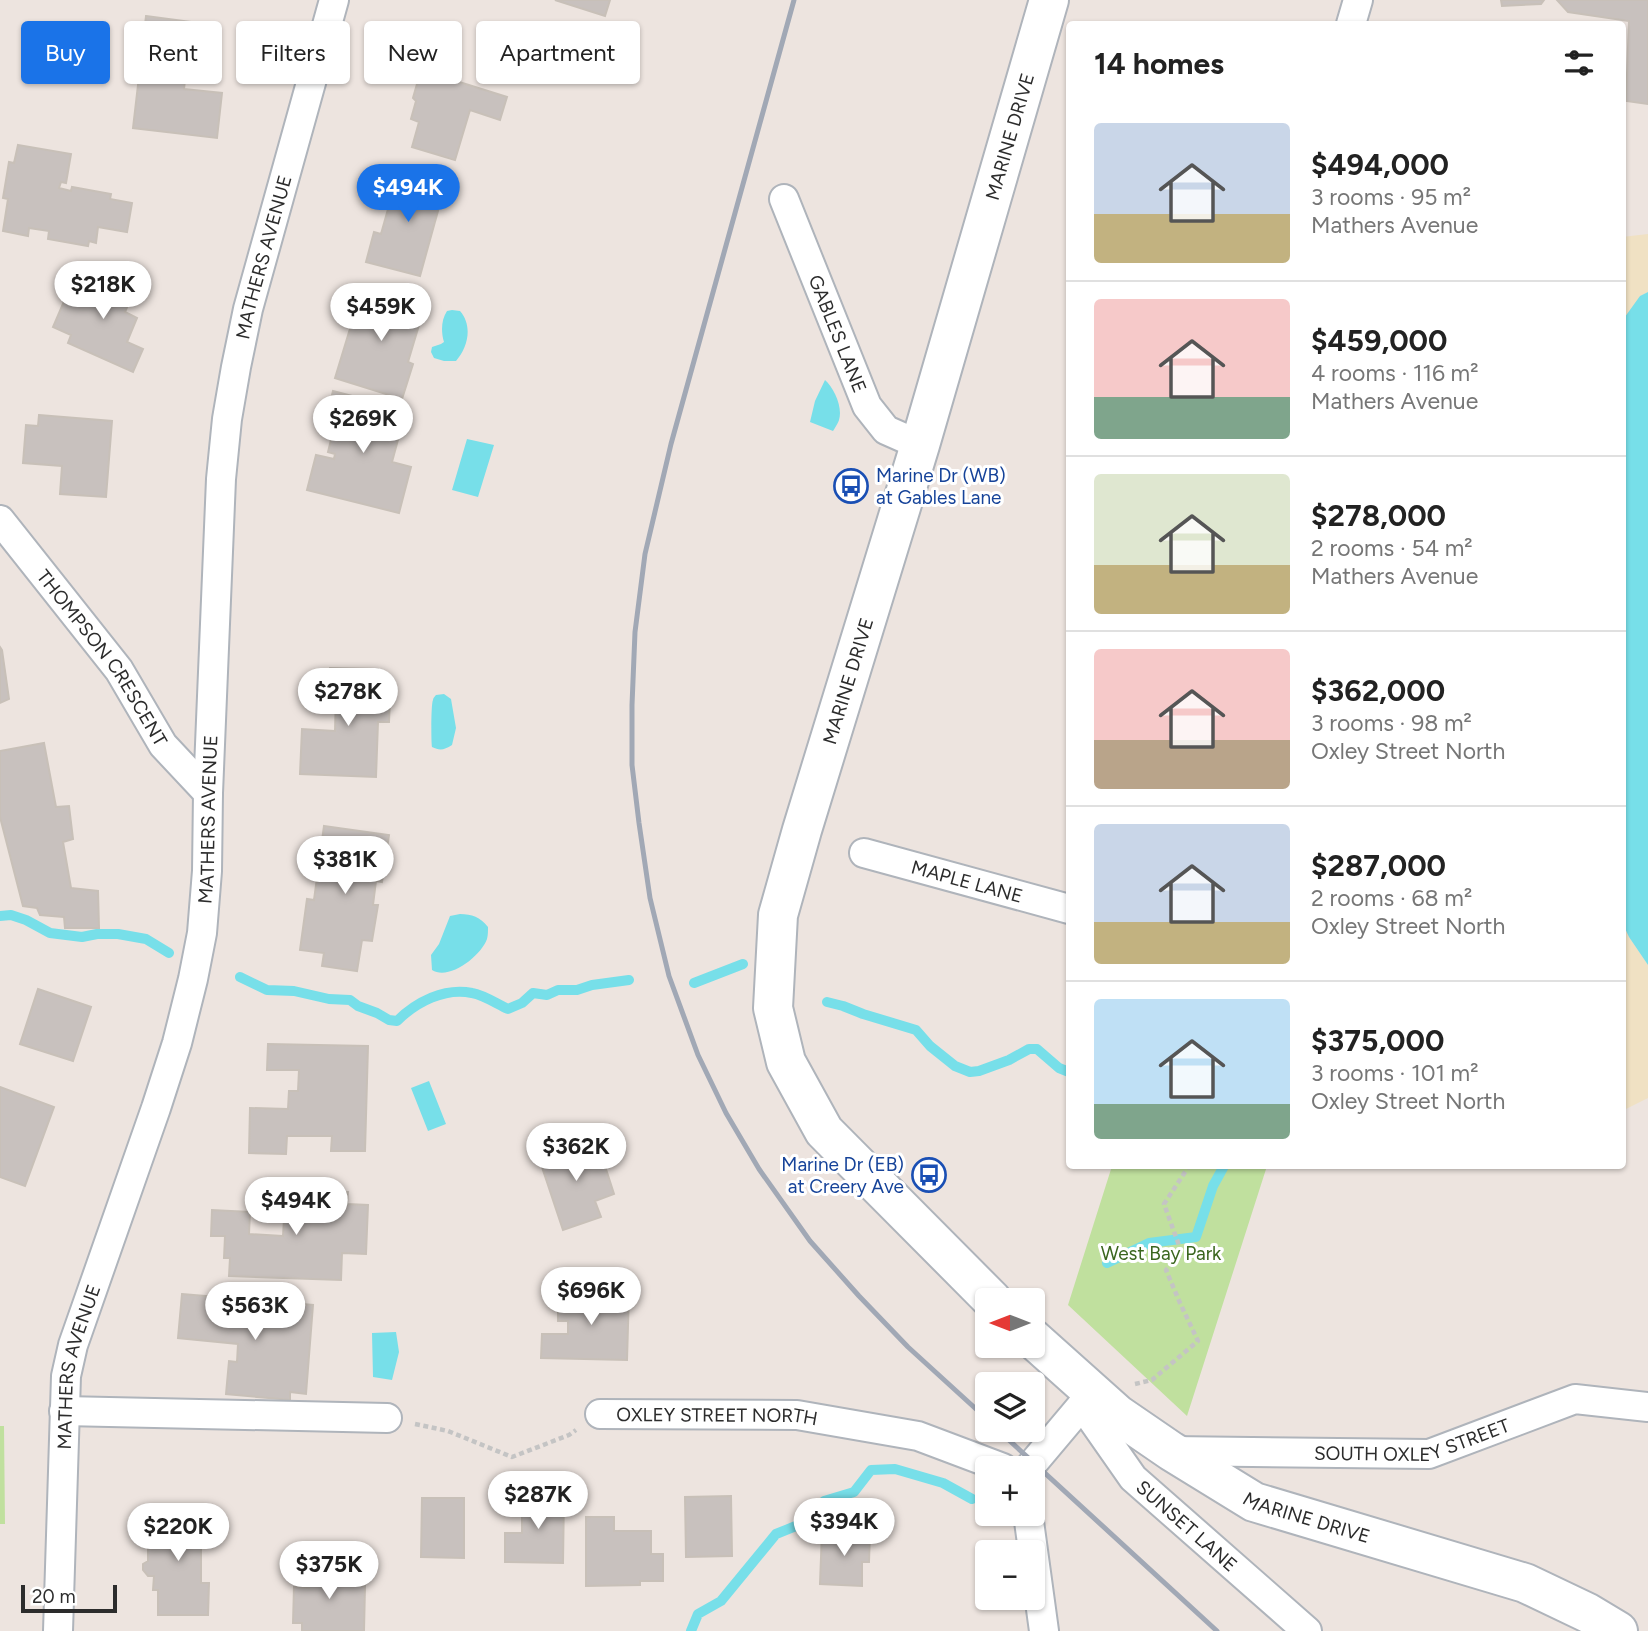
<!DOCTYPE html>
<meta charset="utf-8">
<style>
body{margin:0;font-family:Figtree,sans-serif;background:#f6f6f6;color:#222;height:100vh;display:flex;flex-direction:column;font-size:26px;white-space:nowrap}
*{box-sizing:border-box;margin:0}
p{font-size:23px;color:#767676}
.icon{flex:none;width:38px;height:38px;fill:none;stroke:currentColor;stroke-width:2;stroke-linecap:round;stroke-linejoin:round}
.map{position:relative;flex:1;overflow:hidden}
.sheet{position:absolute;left:1066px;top:21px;width:560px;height:1148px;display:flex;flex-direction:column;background:#fff;border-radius:7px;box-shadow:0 2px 5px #0004}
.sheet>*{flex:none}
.hud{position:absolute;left:21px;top:21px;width:665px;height:63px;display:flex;gap:14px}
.needle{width:46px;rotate:270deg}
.controls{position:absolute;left:975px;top:1288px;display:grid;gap:14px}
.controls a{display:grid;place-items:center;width:70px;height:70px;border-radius:7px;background:#fff;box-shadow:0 2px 5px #0004;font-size:35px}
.scale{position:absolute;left:21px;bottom:18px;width:96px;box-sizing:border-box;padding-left:7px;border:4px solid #2c2c2c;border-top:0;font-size:19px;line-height:24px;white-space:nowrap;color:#2c2c2c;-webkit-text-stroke:5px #fff;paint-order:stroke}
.price{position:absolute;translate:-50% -60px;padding:0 16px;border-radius:24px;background:#fff;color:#222;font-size:23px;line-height:46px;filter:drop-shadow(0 2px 4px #0008)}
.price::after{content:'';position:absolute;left:50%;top:42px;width:21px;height:16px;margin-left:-10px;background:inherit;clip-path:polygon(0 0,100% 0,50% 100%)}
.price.active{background:#1a73e8;color:#fff}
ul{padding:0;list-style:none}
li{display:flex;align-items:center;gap:21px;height:175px;padding:0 28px}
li+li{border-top:2px solid #e0e0e0}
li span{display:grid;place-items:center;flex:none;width:196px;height:140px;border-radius:7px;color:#555}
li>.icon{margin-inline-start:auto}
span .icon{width:84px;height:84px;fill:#fffc;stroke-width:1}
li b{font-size:30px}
h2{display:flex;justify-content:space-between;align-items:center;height:84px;padding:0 28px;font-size:30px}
.chip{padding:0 24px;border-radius:7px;background:#fff;box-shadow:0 2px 5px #0004;font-size:24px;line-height:63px}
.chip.active{background:#1a73e8;color:#fff}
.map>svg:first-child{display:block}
</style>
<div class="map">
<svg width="1648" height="1631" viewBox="0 0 1648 1631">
<rect width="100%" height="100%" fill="#ede4df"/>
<!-- green -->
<path fill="#c0e09e" d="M 1112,1166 L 1267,1166 L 1187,1416 L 1068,1305 Z
M 0,1426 L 4,1426 L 5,1524 L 0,1524 Z"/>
<!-- sand -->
<path fill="#f0e1c3" d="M 1648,234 L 1648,292 L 1640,296 L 1622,335 L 1622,237 Z
M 1622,922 L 1629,937 L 1648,965 L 1648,1098 L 1622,1111 Z"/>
<!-- water -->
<path fill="#77dfe9" d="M 1648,292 L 1648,965 L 1629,937 L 1622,922 L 1622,321 L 1640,296 Z
M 452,310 L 460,311 C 473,326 468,347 456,361 L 444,361 L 434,358 L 431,352 L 432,347 L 441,344 L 444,342 C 441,332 441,320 447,311 Z
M 825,380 C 834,388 843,407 839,420 C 839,421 834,430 833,431 L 810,422 L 815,401 Z
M 467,439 L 494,445 L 478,497 L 452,490 Z
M 444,694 L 451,699 L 456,728 L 452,745 C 444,750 440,751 432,747 C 431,742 431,703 433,700 C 433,698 435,696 436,695 Z
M 460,914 C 472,914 480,917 488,927 C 488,931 488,935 487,939 C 481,956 449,981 432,970 L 431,955 L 439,944 L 450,916 Z
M 429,1081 L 446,1124 L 428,1131 L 411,1088 Z
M 396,1332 L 399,1352 L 392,1380 L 373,1377 L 372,1333 Z"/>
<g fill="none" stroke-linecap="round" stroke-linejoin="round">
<!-- stream -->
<path stroke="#77dfe9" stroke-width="10" d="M 0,916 L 11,915 L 26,920 L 50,933 L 82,937 L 97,934 L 118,934 L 146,939 L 169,953
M 240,977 L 267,990 L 294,991 L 329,999 L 350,1000 L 358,1006 L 377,1013 L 389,1020 L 397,1021 C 416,1002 445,987 472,993 C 484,995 497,1004 508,1009 L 522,1003 L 533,993 L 547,995 L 558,990 L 577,990 L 592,985 L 629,980
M 694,983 L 743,964
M 827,1002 L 843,1006 L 863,1014 L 916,1030 L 930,1046 L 955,1066 L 970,1072 L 979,1071 L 1009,1060 L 1029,1049 L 1037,1049 L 1059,1068 L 1069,1072
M 1107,1263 L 1149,1243 L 1196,1237 L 1213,1186 L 1224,1166
M 691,1631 L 698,1614 L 721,1601 L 776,1534 L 808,1521 L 824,1501 L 854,1492 L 871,1470 L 895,1469 L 943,1483 L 972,1499"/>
</g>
<!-- building -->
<path fill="#c8c1be" stroke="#c8c0b8" stroke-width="2" d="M 555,0 L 610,0 L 605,16 Z
M 1501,0 L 1544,0 L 1541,4 L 1502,6 Z
M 1557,0 L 1648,0 L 1648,104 L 1626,101 L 1629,21 L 1568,12 Z
M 146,16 L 192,22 L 184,89 L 222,93 L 217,138 L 133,128 Z
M 421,70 L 507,97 L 500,120 L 470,110 L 455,160 L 412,147 L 419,122 L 411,119 L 416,101 L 413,98 Z
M 18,145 L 71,154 L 66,183 L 61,182 L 59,188 L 71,191 L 72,187 L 111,194 L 110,199 L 132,203 L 127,232 L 98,227 L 96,243 L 89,241 L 88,246 L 48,239 L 49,231 L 29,228 L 28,236 L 3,231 L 8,199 L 3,198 L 9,162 L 14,163 Z
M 399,170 L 446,182 L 420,276 L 366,262 L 374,232 L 381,234 Z
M 102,269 L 137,284 L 125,312 L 137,318 L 127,342 L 143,349 L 133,372 L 68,343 L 71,335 L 53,327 L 68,292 L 87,301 Z
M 363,286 L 425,305 L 408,362 L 413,364 L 402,399 L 335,378 Z
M 333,391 L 406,410 L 392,462 L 411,467 L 399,513 L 307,490 L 316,455 L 334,459 L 335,454 L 328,452 L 333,432 L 343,435 L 344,427 L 325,422 Z
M 39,415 L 112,421 L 106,497 L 60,494 L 62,466 L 23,463 L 26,425 L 38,426 Z
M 0,647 L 2,650 L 9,699 L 0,703 Z
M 330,668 L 378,669 L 377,699 L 390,699 L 389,722 L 378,722 L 376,777 L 300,774 L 302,729 L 335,731 L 336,694 L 329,694 Z
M 44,743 L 56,807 L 69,806 L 73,839 L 63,842 L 71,888 L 98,891 L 99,928 L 65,928 L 64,917 L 40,915 L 37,908 L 23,906 L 0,817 L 0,751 Z
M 324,826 L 389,835 L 382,882 L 376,881 L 373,905 L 378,905 L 372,941 L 362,940 L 357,971 L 322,966 L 324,953 L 300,950 L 307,899 L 314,900 Z
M 38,989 L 91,1007 L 73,1061 L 20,1044 Z
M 268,1044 L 368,1046 L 365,1151 L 331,1151 L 332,1136 L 287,1136 L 286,1154 L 249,1153 L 250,1108 L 288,1109 L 289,1091 L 298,1091 L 299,1070 L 267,1070 Z
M 0,1087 L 54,1107 L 25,1186 L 0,1177 Z
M 573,1143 L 577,1154 L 601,1146 L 608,1165 L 605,1166 L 614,1194 L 595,1201 L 601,1217 L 563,1230 L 538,1155 Z
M 277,1190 L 348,1192 L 347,1204 L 368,1205 L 366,1254 L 342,1253 L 341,1280 L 229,1276 L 230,1258 L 224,1258 L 225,1236 L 211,1236 L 212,1210 L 250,1212 L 249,1234 L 283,1236 L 284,1219 L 276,1219 Z
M 568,1290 L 629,1292 L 627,1360 L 541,1358 L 542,1334 L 568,1334 L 568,1321 L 558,1321 L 558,1302 Z
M 182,1294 L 313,1305 L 306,1394 L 290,1392 L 290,1400 L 226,1394 L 229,1361 L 237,1362 L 238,1344 L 178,1338 Z
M 522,1494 L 564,1495 L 563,1563 L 505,1562 L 505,1533 L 522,1533 Z
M 731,1496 L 732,1556 L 686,1557 L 685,1497 Z
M 422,1498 L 464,1498 L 464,1558 L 421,1557 Z
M 159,1507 L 197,1507 L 197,1532 L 201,1532 L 201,1583 L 209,1583 L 208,1615 L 158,1615 L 158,1590 L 153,1590 L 154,1576 L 148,1576 L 143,1570 L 143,1564 L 148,1561 L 148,1544 L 154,1545 L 154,1519 L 159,1519 Z
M 586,1517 L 614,1517 L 614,1531 L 651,1531 L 651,1554 L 663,1554 L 663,1581 L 640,1581 L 640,1585 L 586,1586 Z
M 822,1531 L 870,1533 L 869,1562 L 862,1562 L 862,1586 L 820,1584 Z
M 310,1559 L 339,1560 L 337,1585 L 365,1586 L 364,1631 L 302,1631 L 302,1623 L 293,1623 L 294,1587 L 309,1588 Z"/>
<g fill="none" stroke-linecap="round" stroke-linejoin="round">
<!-- street casing -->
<g stroke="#afb4bb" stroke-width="32">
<g id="street">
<path d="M 1351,24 L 1358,0"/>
<path id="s1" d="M 784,199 L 867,406 L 886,430 L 920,445"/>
<path id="s2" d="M 0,520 L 119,670 L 163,745 L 208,793"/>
<path id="s3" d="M 864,853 L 1069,909"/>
<path id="s4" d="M 1082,1405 L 1133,1478 L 1307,1631"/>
<path d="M 64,1411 L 387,1418"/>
<path id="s5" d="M 600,1414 L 797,1415 L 918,1436 L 1003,1468"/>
<path id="s6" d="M 1171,1451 L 1429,1454 L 1575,1399 L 1648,1407"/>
<path d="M 1029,1468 L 1082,1405 L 1090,1390"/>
<path d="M 1028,1514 L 1044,1631"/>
<path id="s7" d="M 58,1631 L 66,1376 L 73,1345 L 156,1108 L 177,1043 L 193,979 L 202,933 L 207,871 L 208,793 L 221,479 L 227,419 L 236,367 L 248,309 L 334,0"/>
</g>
</g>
<!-- secondary casing -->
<g stroke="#afb4bb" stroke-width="42">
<g id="secondary">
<path id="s8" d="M 992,1300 L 824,1131 L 786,1062 L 773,1008 L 778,915 L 802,830 L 920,445 L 1049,0"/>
<path id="s9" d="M 1032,1338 L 1117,1414 L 1171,1451 L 1254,1502 L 1525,1583 L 1588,1613 L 1618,1631"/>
</g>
</g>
<!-- path -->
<path stroke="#c4c4c4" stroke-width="4.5" stroke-dasharray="5 3.5" stroke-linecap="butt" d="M 1135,1384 L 1152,1380 L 1198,1341 L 1180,1303 L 1166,1270 L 1179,1257 L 1180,1248 L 1164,1204 L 1189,1166
M 415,1424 L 448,1431 L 512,1457 L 569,1435 L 576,1430"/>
<!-- street -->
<use href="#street" stroke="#fff" stroke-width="28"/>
<!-- secondary -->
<use href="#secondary" stroke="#fff" stroke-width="38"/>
<!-- rail -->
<path stroke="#a1a8b5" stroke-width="5" d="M 794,0 L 671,444 L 645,554 L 635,632 L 632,705 L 632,765 L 639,823 L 650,898 L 669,976 L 698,1055 L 726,1113 L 759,1169 L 810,1241 L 859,1296 L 908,1347 L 987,1419
M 998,1430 L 1217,1631"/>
</g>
<!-- icons -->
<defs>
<g id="bus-ring" transform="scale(1.75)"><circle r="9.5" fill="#fff" stroke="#1a4fb4" stroke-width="1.5"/><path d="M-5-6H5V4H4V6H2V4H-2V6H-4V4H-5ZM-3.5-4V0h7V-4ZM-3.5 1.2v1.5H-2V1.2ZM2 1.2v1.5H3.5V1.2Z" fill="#1a4fb4"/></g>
</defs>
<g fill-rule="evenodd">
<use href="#bus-ring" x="851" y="486"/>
<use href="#bus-ring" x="929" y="1175"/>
</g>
<g text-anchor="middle" stroke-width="6" stroke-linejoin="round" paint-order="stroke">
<!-- street labels -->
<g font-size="19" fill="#2c2c2c" stroke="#fff">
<text dy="7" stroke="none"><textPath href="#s8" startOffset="1278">MARINE DRIVE</textPath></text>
<text dy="7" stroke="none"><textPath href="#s7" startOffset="1400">MATHERS AVENUE</textPath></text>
<text dy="7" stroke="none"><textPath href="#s1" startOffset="145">GABLES LANE</textPath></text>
<text dy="7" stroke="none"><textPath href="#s2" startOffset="172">THOMPSON CRESCENT</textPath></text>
<text dy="7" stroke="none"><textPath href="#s8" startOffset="710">MARINE DRIVE</textPath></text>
<text dy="7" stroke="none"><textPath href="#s7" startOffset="833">MATHERS AVENUE</textPath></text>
<text dy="7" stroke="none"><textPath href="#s3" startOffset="107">MAPLE LANE</textPath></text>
<text dy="7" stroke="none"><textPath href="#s7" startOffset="266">MATHERS AVENUE</textPath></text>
<text dy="7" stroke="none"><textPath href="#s5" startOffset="117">OXLEY STREET NORTH</textPath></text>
<text dy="7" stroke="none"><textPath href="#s6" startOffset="243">SOUTH OXLEY STREET</textPath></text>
<text dy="7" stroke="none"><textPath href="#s9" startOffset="332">MARINE DRIVE</textPath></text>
<text dy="7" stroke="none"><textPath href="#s4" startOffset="161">SUNSET LANE</textPath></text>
</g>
<!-- transit labels -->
<g font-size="19" fill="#164399" stroke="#fff" text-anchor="start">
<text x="876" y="482">Marine Dr (WB)<tspan x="876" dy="22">at Gables Lane</tspan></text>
<text x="904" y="1171" text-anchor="end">Marine Dr (EB)<tspan x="904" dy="22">at Creery Ave</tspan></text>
</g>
<!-- park labels -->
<g font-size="19" fill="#3a661e" stroke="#fff">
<text x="1161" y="1260">West Bay Park</text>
</g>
</g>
</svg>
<div class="controls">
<a><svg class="needle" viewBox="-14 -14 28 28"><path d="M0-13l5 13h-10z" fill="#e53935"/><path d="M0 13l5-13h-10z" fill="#767676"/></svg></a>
<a><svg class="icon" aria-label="layers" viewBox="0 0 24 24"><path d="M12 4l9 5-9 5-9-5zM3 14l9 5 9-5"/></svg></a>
<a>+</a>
<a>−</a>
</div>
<div class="scale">20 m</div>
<b class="price active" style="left:408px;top:224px">$494K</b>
<b class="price" style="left:103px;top:321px">$218K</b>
<b class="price" style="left:381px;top:343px">$459K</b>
<b class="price" style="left:363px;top:455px">$269K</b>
<b class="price" style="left:348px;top:728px">$278K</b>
<b class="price" style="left:345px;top:896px">$381K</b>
<b class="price" style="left:576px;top:1183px">$362K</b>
<b class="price" style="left:296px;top:1237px">$494K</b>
<b class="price" style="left:591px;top:1327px">$696K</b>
<b class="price" style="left:255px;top:1342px">$563K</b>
<b class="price" style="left:538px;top:1531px">$287K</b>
<b class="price" style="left:844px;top:1558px">$394K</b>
<b class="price" style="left:178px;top:1563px">$220K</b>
<b class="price" style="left:329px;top:1601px">$375K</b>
<div class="hud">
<a class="chip active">Buy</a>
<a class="chip">Rent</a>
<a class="chip">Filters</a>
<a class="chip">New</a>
<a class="chip">Apartment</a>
</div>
<section class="sheet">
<h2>14 homes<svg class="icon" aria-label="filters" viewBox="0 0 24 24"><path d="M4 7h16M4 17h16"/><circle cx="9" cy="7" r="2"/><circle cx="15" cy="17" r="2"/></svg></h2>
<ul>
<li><span style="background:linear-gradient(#c9d6e8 65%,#c2b280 0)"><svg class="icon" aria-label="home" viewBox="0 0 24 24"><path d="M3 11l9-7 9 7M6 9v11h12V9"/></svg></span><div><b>$494,000</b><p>3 rooms · 95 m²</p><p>Mathers Avenue</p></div></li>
<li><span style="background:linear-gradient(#f6c9c9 70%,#7fa58c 0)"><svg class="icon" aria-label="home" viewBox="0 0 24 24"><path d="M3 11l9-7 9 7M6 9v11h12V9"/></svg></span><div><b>$459,000</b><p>4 rooms · 116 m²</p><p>Mathers Avenue</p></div></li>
<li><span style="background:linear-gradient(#dfe7d0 65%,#c2b280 0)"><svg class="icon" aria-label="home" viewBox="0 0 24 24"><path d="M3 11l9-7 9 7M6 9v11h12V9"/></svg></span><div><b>$278,000</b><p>2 rooms · 54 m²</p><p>Mathers Avenue</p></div></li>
<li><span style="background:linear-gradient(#f6c9c9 65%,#b9a48a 0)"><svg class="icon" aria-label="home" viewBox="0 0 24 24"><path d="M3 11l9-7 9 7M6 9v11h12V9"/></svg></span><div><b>$362,000</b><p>3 rooms · 98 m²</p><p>Oxley Street North</p></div></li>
<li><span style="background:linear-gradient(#c9d6e8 70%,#c2b280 0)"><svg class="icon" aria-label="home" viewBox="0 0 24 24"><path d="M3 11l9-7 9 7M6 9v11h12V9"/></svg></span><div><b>$287,000</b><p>2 rooms · 68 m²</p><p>Oxley Street North</p></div></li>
<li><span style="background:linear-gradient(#bfe0f5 75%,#7fa58c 0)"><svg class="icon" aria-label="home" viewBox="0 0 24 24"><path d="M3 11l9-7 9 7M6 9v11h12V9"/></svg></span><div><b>$375,000</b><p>3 rooms · 101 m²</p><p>Oxley Street North</p></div></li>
</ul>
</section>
</div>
